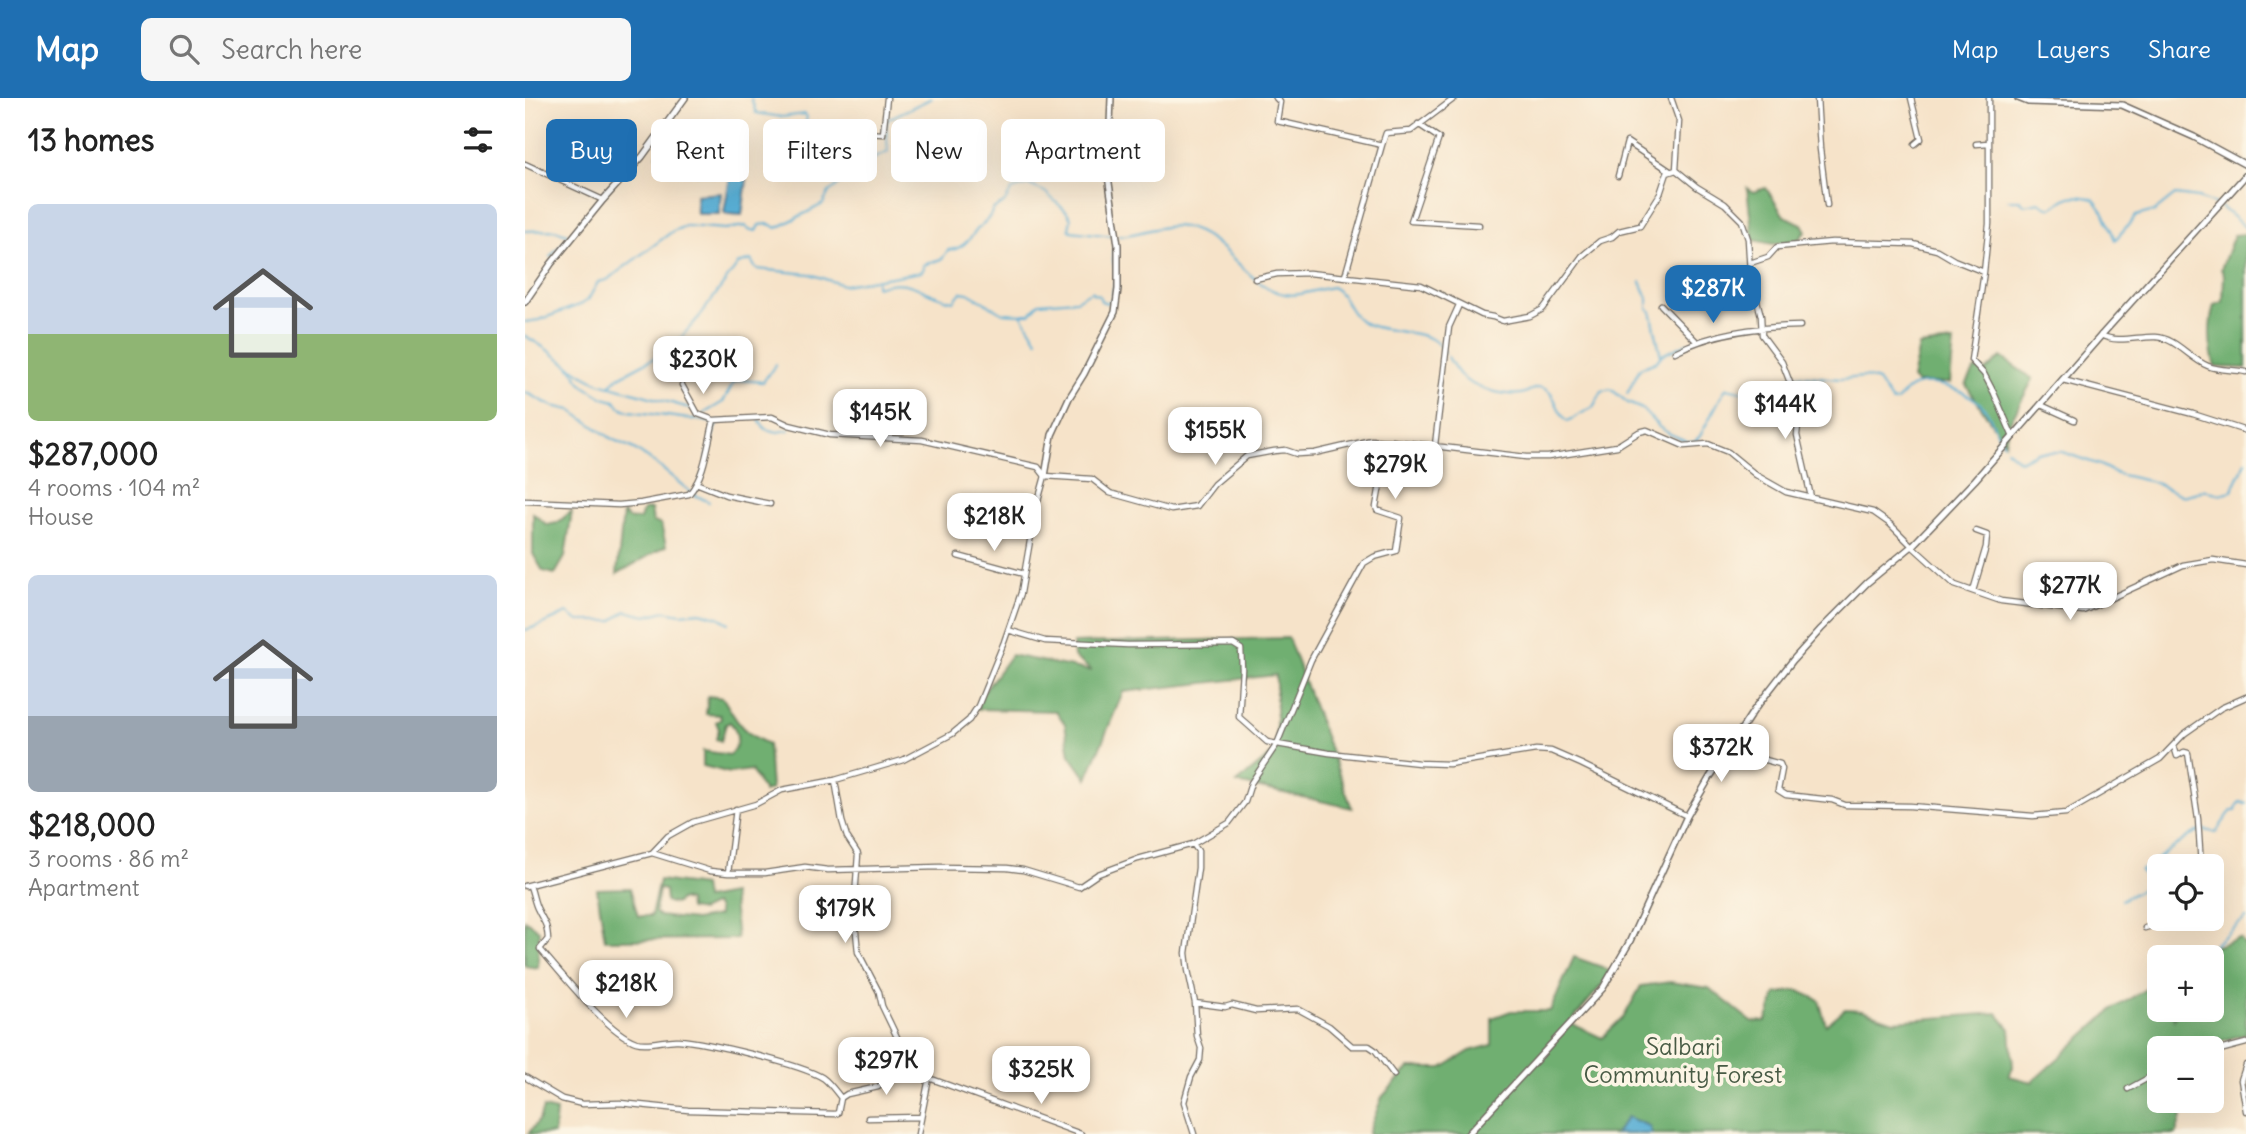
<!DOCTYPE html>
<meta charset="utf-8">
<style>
body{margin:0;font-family:Delius,sans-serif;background:#f6f6f6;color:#222;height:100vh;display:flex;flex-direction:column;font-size:26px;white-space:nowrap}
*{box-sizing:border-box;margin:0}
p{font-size:23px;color:#767676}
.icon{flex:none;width:38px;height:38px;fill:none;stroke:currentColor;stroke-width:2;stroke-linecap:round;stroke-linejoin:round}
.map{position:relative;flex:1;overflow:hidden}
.drawer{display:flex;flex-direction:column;background:#fff;width:525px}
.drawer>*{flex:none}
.hud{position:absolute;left:21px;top:21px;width:665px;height:63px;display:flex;gap:14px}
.buttons{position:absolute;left:1622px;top:756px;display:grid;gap:14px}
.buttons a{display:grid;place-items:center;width:77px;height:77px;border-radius:10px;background:#fff;box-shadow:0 7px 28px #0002;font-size:35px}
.price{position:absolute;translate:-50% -60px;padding:0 16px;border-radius:14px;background:#fff;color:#222;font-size:23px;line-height:46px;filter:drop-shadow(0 2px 4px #0008)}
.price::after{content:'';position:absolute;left:50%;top:42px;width:21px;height:16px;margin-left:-10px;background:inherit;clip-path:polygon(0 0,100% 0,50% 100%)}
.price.current{background:#1f6fb2;color:#fff}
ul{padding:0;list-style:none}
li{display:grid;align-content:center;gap:14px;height:371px;padding:0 28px}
li span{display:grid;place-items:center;height:217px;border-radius:10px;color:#555}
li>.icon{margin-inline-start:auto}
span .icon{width:126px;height:126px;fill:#fffc;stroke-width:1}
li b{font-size:30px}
h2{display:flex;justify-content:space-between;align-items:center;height:84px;padding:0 28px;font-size:30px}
.pill{padding:0 24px;border-radius:10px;background:#fff;box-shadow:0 7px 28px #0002;font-size:24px;line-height:63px}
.pill.current{background:#1f6fb2;color:#fff}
header{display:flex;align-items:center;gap:42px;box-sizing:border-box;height:98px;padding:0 35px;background:#1f6fb2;color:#fff}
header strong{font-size:33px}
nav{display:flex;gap:38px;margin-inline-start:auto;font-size:24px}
.search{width:490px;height:63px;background:#f6f6f6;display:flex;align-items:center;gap:18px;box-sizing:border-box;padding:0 24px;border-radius:10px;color:#767676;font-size:26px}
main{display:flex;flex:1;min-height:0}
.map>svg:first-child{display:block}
</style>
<header>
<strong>Map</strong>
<div class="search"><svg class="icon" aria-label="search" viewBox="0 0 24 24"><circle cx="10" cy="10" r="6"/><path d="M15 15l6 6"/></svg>Search here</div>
<nav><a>Map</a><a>Layers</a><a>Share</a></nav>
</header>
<main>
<section class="drawer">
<h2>13 homes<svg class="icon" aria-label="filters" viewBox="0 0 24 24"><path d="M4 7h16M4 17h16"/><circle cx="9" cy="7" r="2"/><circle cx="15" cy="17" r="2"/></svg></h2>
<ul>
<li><span style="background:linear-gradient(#c9d6e8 60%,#8fb573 0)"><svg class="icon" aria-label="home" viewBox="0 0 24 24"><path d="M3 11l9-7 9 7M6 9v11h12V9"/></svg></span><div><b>$287,000</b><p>4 rooms · 104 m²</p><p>House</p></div></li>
<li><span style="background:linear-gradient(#c9d6e8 65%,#9aa5b1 0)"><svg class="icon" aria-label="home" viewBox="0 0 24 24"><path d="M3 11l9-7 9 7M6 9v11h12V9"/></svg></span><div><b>$218,000</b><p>3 rooms · 86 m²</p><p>Apartment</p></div></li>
</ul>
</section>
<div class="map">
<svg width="1721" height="1036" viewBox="0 0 1721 1036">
<rect width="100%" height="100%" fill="#fcf5e5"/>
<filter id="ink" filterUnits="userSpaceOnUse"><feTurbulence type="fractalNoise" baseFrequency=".0143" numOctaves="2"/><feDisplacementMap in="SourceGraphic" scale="14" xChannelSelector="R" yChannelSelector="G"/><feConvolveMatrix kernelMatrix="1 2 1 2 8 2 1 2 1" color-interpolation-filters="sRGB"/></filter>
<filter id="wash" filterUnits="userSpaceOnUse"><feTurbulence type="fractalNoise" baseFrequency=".00686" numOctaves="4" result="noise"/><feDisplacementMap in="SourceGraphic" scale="28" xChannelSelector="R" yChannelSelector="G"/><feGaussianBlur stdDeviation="1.57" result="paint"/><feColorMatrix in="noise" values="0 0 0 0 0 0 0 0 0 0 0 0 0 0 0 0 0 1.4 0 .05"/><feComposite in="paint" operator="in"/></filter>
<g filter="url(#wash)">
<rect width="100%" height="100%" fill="#f6e3c9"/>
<!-- forest -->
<path fill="#70af71" stroke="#4e6d4e" stroke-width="2" fill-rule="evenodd" d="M 1222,90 L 1228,94 L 1241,90 L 1259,118 L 1277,126 L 1281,133 L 1273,142 L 1248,146 L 1228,142 Z
M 1721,136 L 1721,270 L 1690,269 C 1684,247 1683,229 1689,207 L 1698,204 L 1699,177 L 1696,171 L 1709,137 Z
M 1429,244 L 1425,285 L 1391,285 L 1387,281 L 1394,248 Z
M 1476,259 L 1508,281 L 1483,328 L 1480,345 L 1441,287 L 1450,271 L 1461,273 Z
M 126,411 L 128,424 L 136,426 L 141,448 L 92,476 L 98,415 L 104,421 L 115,421 L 118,412 Z
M 47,413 L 40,459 L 30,476 L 18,473 L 8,456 L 8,415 L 22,427 L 32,425 Z
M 763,540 L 827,710 L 712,685 L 751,653 L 751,577 L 598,594 L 562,681 L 545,657 L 540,626 L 531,613 L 452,611 L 458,595 L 486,557 L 567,573 L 549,559 L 548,545 Z
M 183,598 L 198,600 C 213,625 215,633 243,646 L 246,691 L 239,694 L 226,672 L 205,675 L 178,668 L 178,653 L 205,657 C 215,646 214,635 205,624 L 201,626 L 196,643 L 191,641 L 194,631 L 191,624 L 196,621 L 195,617 L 181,616 Z
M 134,782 L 178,788 L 180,801 L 207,796 L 212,841 L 80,842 L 72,791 L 105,790 L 113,818 L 126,818 ZM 134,791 L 140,792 L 141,804 L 150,806 L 156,801 L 163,803 L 164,811 L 176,813 L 190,806 L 193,812 L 193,818 L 170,822 L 134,818 L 130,814 Z
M 0,822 L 14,832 L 13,870 L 0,868 Z
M 1715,840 L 1721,848 L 1721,936 L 1671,950 L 1634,950 L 1634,1003 L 1655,1003 L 1657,1017 L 1651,1036 L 843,1036 L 857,999 L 884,970 L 917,970 L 945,953 L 967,947 L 967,920 L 986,913 L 1025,913 L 1049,859 L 1077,869 L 1087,875 L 1045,925 L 1077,940 L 1100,917 L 1116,888 L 1145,884 L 1184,890 L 1227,924 L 1241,923 L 1251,896 L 1272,892 L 1294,902 L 1301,927 L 1320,911 L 1337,912 L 1369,923 L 1472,915 L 1485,931 L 1488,969 L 1484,978 L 1507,984 L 1588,911 L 1634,883 L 1634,912 L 1647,912 L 1649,921 L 1652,912 L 1687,912 L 1687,859 L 1683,859 L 1691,848 Z
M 18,1010 L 31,1013 L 29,1036 L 3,1036 L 14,1022 Z"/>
<!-- water -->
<path fill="#58aed4" stroke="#426c80" stroke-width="2" d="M 139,44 L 180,63 L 173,76 L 143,64 L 132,57 Z
M 205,79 L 222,82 L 217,117 L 201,116 L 199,114 Z
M 196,95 L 194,116 L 172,116 L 171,97 Z
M 1102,1019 L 1124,1028 L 1127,1036 L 1090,1036 Z"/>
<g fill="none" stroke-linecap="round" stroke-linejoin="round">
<!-- stream -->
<path stroke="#58aed4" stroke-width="2" d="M 226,0 L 231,15 L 257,19 L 280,16 L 282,19 L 280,27
M 1483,102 L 1495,102 L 1500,107 L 1514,104 C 1532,117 1529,103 1545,99 C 1553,97 1561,99 1569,101 L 1579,115 L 1590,142 L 1611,118 L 1630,113 L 1650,97 L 1673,100 L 1690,106
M 1696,109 L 1721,130
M 0,133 L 30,132 L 42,136 L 43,140 L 25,159
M 594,138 C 613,137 640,125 658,129 C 701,137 722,190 760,196 C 774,199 793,191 807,189 C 824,197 820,218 844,227 C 861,234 895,233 908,242 C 913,245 916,251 920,254
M 351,183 L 351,189 C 388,177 395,197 429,203 L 436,194 L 443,195 L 478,215 L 496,216 L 512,242
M 497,216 L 505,216 L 514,205 L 551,202 L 567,193 L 568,196 L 574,197 L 576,203 L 582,205 L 587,201 C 588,192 591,180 590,171 C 588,162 586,153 590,143
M 0,224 L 14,222 L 57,206 L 63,202 L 73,184 L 82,182 L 148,133 L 161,128 L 200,131 L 221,128 L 222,131 L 231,133 L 234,127 L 244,126 L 252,130 L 298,106 L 304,94 L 350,60 L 363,54 L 361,28 L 363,21 L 407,0
M 0,238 C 28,252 54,281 85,288 L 92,280 L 144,252 L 152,244 L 175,218 L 213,166 L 226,162 L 231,171 L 285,176 L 318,187 L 396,174 L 399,170 L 398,167 L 417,161 L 423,152 C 436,152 443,143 450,134 C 458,124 463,125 468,111 L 479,105 L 487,92 L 504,87 L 520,94 L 542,114 L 546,121 L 544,131 L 546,133 L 588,138
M 1137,257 L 1163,245
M 923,259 C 927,266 932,275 939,281 C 952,291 980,298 996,296 C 1004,295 1009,288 1017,290 C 1032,294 1031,315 1043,323 L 1068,309 L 1077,293 L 1086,291 L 1103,305 L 1117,311 L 1134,329 L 1145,336 L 1164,344 L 1170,343 L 1175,338 L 1199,293 L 1202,290 L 1225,295 L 1241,292 L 1269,277 L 1316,281 L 1340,279 L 1353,283 L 1367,304 L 1372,303 C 1376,300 1378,294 1383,291 C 1402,277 1449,294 1461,312 C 1468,323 1472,336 1478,346
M 44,268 L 59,288 L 79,300 L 90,303 L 95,309 L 104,313 L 187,324 L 187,328 L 191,328 L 193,324 L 204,323
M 86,288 L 168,311
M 0,294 L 27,308 L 46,312 L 87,341 L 109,351 L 130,365 L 168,396 L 184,404
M 1102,296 L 1115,270 L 1131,264 L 1136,258 L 1126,213 L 1123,211 L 1123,200 L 1116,184
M 178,316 L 198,304 L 209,284 L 216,282 L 238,284 L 251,266
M 234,321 L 240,331 L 253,334 L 264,332
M 1481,351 L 1495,363 L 1512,354 L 1537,354 L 1575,367 L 1592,376 L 1628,384 L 1658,398 L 1680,392 L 1695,396 L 1707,393 L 1721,363
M 182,361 L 190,329
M 175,384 L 179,373
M 169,396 L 173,389
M 0,532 C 16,528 28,522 42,515 L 54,523 L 87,523 L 101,513 L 121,518 L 140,513 L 156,516 L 175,514 L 193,519 L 204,525
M 1634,781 L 1632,777 L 1622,780 L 1615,773 L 1669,735 L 1678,732 L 1691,734 L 1707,712 L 1711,712 L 1712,707 L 1715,704 L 1721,706
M 1596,802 L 1622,789 L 1628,782 L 1627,779
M 1661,859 L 1675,858 L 1721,820"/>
</g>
</g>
<g filter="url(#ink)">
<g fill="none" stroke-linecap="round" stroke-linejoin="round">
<!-- minor casing -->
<g stroke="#726b62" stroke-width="7">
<path id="minor" d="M 751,0 L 755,4 L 752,23 L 857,47 L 820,178
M 1146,0 L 1154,23 L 1151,72 L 1172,89 L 1200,106 L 1217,123 L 1223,141 L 1225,175 L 1236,218 L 1237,237 L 1257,264 L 1267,290 L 1276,297 L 1272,337 L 1286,399
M 1292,0 L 1295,51 L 1302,107
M 1386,0 L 1396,41 L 1390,46
M 893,26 L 914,40 L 886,123 L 954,127
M 288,32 L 358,36 L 362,0
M 1451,46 L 1463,45
M 857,47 L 861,35 L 886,33 L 930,0
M 0,66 L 78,102
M 1093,78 L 1102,44 L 1145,73
M 1225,165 L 1243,159 L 1252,149 L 1307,144 L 1388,146 L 1412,152 L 1429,162 L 1459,174 L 1464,126 L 1464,0
M 1459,174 L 1446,262 L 1459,276 L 1469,295 L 1488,339
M 730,181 L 752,176 L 784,175 L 896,187 L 957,217 L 968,219 L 978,223 L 1005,218 L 1018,211 L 1057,158 L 1075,143 L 1087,139 L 1094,133 L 1115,128 L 1135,96 L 1142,75 L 1151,72
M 1136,207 L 1171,243
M 1576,237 C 1592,246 1614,238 1631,239 C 1651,240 1665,261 1683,268 C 1695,273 1708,271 1721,274
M 1150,254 C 1188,234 1233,229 1275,228
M 1538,282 L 1668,316 L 1721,333
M 157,287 L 173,316 L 189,322
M 1516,307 L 1549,322
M 910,347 L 924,229 L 934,207
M 171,385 L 201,397 L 245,406
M 0,403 L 94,407 L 116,405 L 164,396 C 180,378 183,345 189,322 L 247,319 L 264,327 L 305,337 L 397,342 L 513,369 L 520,378 L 567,381 L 585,395 L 646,412 L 672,408 L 689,386 L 722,358 L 749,353 L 760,352 L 772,356 L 790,355 L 846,342 L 867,343 L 1001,359 L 1023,359 L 1092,348 L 1114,334 L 1122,332 L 1159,348 L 1183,346 L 1203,354 L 1231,377 L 1261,394 L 1348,414 L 1365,426 L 1387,448 L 1430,487 L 1476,503 L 1558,513 L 1658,467 L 1688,462 L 1721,467
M 433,458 L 499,476
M 1448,493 L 1461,449 L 1462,437 L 1451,433
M 483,532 L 520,543 L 603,547 L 708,546 L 716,551 L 717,571 L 714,619 L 742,644 L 752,646 L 786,562 L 839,465 L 849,459 L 871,453 L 876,420 L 852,412 L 851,409 L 863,343
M 1206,646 L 1222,657 L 1255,666 L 1257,671 L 1253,692 L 1261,697 L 1307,702 L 1320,707 L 1385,708 L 1508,718 L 1541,715 L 1635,661 L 1659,636 L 1696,610 L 1721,599
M 1649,648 L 1652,658 L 1659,654 L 1663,655 L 1673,721 L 1676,768
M 310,682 L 317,723 L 322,739 L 333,756 L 329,814 L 333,854 L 354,894 L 357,908 L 384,964 L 404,980
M 668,746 L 673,753 L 673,770 L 661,855 L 663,872 L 670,905 L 672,938 L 676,950 L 675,962 L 666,979 L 659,1004 L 669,1036
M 127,755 L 185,773 L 203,775 L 240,775 L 280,769 L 303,772 L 414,769 L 482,770 L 498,772 L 554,789 L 573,776 L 613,761 L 668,746 L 704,725 L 720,704 L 726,685 L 752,646 L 804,655 L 894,665 L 924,666 L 1011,652 L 1026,653 L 1056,666 L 1162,718
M 203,775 L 211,711
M 0,788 L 127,755 L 143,738 L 168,724 L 231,706 L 257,692 L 310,682 L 378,662 L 427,636 L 444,622 L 453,608 L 479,544 L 496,495 L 510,414 L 520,378
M 5,788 C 8,795 9,805 13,812 C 19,825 22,824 23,841 L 15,851 C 36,875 83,935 111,944 C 123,948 141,941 153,942 C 181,944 276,966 298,980 C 305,985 311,994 316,1000
M 1620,830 L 1649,821
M 670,905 L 700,909 L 707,907 L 731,913 L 773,911 L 804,928 L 827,948 L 844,948 L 850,952 L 869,977
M 1687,954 L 1721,945
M 1721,967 L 1716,982 L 1721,1013
M 0,979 L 37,1001 L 57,1006 L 95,1005 L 163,1012 L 310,1016 L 313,1015 L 316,1000
M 1603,991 L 1634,974
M 316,1000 L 322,996 L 353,989 L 384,964
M 343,1020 L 396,1019
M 393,1036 L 404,980 L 556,1036"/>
</g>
<!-- tertiary casing -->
<g stroke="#726b62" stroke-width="8">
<path id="tertiary" d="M 1493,0 L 1503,4 L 1597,7 L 1669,39 L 1721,67
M 0,204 L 26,166 L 78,102 L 117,59 L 160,0
M 520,378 L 527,337 L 544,300 L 559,276 L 590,214 L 593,191 L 593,147 L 583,78 L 586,0
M 943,1036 L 1078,890 L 1104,845 L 1162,718 L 1185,679 L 1229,612 L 1268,562 L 1296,531 L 1342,485 L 1387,448 L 1450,382 L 1580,233 L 1721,77"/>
</g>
<!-- minor -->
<use href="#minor" stroke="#fff" stroke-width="4.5"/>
<!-- tertiary -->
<use href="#tertiary" stroke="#fff" stroke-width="5"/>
</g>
</g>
<g text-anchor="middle" stroke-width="7" stroke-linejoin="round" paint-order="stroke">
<!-- park labels -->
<g font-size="24" fill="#485b45" stroke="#fcf5e5">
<text x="1158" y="957">Salbari<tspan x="1158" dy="28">Community Forest</tspan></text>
</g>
</g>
</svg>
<div class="buttons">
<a><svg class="icon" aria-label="locate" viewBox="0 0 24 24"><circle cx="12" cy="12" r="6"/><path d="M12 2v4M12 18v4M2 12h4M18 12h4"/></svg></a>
<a>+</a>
<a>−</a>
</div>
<b class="price current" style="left:1188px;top:227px">$287K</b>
<b class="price" style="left:178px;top:298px">$230K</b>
<b class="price" style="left:1260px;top:343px">$144K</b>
<b class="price" style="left:355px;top:351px">$145K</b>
<b class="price" style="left:690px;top:369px">$155K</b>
<b class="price" style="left:870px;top:403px">$279K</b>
<b class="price" style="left:469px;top:455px">$218K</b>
<b class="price" style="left:1545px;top:524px">$277K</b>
<b class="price" style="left:1196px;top:686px">$372K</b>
<b class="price" style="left:320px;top:847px">$179K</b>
<b class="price" style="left:101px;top:922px">$218K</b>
<b class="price" style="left:361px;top:999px">$297K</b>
<b class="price" style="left:516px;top:1008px">$325K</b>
<div class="hud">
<a class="pill current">Buy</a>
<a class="pill">Rent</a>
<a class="pill">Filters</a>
<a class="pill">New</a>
<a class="pill">Apartment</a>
</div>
</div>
</main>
